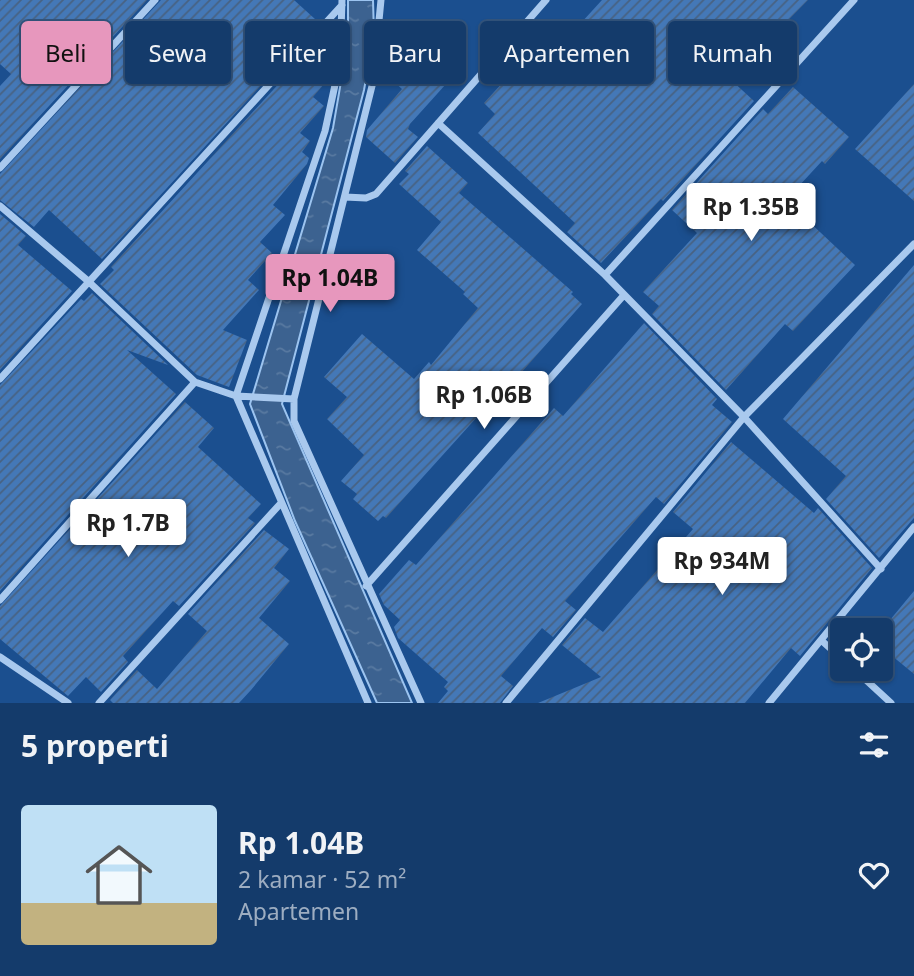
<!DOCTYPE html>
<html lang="id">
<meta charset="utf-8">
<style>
body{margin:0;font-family:"Noto Sans",sans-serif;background:#1d4271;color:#f1f3f6;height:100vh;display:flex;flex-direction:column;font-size:26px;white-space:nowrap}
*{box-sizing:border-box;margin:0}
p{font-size:23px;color:#9dadc1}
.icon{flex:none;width:38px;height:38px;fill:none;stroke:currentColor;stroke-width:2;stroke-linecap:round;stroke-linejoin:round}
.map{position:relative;height:703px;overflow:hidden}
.sheet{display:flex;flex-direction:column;background:#143b6b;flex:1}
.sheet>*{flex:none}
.banner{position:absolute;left:21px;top:21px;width:873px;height:63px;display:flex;gap:14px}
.buttons{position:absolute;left:830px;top:618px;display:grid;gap:14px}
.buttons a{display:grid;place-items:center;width:63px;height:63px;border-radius:7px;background:#143b6b;box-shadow:0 2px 5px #0004,0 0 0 2px #33557e;font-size:35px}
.price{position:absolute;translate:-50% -60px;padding:0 16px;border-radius:7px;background:#fff;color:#222;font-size:23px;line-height:46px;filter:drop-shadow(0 2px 4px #0008)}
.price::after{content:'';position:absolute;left:50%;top:42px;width:21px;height:16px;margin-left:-10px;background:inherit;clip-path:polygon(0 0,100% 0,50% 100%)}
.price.current{background:#e797bd;color:#111}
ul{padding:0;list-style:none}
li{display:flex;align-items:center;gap:21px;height:175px;padding:0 21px}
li+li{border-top:2px solid #33557e}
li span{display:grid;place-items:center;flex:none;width:196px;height:140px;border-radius:7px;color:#555}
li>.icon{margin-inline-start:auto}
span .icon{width:84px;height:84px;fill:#fffc;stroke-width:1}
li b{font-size:30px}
h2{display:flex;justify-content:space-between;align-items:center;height:84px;padding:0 21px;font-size:30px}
.pill{padding:0 24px;border-radius:7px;background:#143b6b;box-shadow:0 2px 5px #0004,0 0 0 2px #33557e;font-size:24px;line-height:63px}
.pill.current{background:#e797bd;color:#111}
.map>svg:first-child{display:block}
</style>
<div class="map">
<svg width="914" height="703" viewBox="0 0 914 703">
<defs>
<pattern id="water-ripples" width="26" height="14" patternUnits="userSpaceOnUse" patternTransform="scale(1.75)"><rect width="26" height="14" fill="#3c6290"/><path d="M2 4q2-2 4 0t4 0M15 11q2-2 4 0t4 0" fill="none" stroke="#597aa1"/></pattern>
<pattern id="building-hatch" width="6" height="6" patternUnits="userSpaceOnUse" patternTransform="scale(1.75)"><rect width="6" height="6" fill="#4478b7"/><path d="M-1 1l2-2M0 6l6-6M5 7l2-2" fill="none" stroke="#486282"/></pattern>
</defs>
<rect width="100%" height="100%" fill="#1b4f8f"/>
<!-- water -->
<path fill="url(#water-ripples)" stroke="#9cc4f0" stroke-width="2" d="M 348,0 L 373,0 L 374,35 L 364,90 L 282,404 L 412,703 L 377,703 L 295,521 L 250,404 L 333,128 L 348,41 Z"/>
<!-- building -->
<path fill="url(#building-hatch)" d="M 0,0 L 147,0 L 0,159 L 0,86 L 11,74 L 0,64 Z
M 161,0 L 294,0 L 315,19 L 293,43 L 297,46 L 102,259 L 49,210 L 34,227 L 0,200 L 0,174 Z
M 602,0 L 808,0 L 730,79 L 754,101 L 663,201 L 661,199 L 601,263 L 567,232 L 575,223 L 478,133 L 495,114 L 484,103 L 516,68 L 534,85 L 564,51 L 560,46 Z
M 404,45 L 446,84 L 410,124 L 408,129 L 418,137 L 395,163 L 366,137 L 367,130 L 402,89 L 381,70 Z
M 306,54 L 331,76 L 313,97 L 324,106 L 300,133 L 310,141 L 302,152 L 309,158 L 307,164 L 273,205 L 285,215 L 260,242 L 272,253 L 248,280 L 259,290 L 223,330 L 247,340 L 229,387 L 197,375 L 100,284 L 114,270 L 111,267 Z
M 914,84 L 914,201 L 855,149 Z
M 793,87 L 849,137 L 825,164 L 822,161 L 786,200 L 855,265 L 793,331 L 785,324 L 726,390 L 652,314 L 659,306 L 643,292 L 697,233 L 672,210 L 763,109 L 768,114 Z
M 427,146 L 468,183 L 459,193 L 573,292 L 571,294 L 582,304 L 481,418 L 478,416 L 386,518 L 383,516 L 378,521 L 353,499 L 357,494 L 341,481 L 364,455 L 327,419 L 347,397 L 324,377 L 362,334 L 414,379 L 429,362 L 431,365 L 478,308 L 463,294 L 465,292 L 417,250 L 441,222 L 399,184 L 409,174 L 405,171 Z
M 0,214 L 26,236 L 18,245 L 72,291 L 0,370 Z
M 914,265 L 914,518 L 879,558 L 826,499 L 846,476 L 783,419 Z
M 92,293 L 168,365 L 127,350 L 176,394 L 0,591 L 0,385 L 81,299 L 84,301 Z
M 644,323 L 717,399 L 712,405 L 732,422 L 664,504 L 656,497 L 565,601 L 576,610 L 553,637 L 542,628 L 501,676 L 513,686 L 500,703 L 438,703 L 448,691 L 444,687 L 448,682 L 398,638 L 394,627 L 400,620 L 384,605 L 379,594 L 409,560 L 416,565 L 554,408 L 563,416 Z
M 185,402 L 214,428 L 198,447 L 261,504 L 248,518 L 255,523 L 179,606 L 173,601 L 123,656 L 128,662 L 101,692 L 86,677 L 68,696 L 0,639 L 0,606 Z
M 731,442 L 814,513 L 818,508 L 872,568 L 800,656 L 791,648 L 745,703 L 538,703 L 601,677 L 562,645 L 585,618 L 603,632 L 693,529 L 673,512 Z
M 264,530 L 289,549 L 274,568 L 290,581 L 259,618 L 289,644 L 251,690 L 239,703 L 113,703 L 110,700 L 137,670 L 157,689 L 207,631 L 188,614 Z
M 914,591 L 914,674 L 880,646 L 880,632 Z"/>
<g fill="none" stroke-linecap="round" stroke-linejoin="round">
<!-- street -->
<path stroke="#a9c9ee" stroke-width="7" d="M 342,0 L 340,62 L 325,131 L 236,396 L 368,703
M 438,123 L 605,275 L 744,417 L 881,569
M 0,168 L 155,0
M 345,197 L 366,198 L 376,194 L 546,0
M 0,206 L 88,281 L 195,382 L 236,396 L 294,399 L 373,82 L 381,0
M 605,275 L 854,0
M 0,379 L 342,5
M 294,399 L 294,421 L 421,703
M 366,586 L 624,295
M 0,600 L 195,382
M 821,640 L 842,659
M 0,657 L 68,703
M 853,668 L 891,703
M 99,703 L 281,503
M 506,703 L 744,417 L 914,244
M 769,703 L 914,527"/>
</g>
</svg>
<div class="buttons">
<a><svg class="icon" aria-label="locate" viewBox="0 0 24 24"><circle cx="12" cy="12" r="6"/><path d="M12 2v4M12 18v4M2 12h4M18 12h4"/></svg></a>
</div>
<b class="price" style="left:751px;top:243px">Rp 1.35B</b>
<b class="price current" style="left:330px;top:314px">Rp 1.04B</b>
<b class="price" style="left:484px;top:431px">Rp 1.06B</b>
<b class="price" style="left:128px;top:559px">Rp 1.7B</b>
<b class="price" style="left:722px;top:597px">Rp 934M</b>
<div class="banner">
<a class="pill current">Beli</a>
<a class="pill">Sewa</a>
<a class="pill">Filter</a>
<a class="pill">Baru</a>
<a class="pill">Apartemen</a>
<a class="pill">Rumah</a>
</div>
</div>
<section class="sheet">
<h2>5 properti<svg class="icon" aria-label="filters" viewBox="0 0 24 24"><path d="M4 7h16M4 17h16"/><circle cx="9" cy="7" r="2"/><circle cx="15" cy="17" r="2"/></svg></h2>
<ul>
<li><span style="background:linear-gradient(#bfe0f5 70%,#c2b280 0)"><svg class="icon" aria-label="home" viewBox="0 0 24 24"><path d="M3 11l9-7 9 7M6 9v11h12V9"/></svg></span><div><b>Rp 1.04B</b><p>2 kamar · 52 m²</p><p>Apartemen</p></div><svg class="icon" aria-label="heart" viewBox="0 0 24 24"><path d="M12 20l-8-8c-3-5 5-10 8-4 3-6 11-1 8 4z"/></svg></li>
</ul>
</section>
